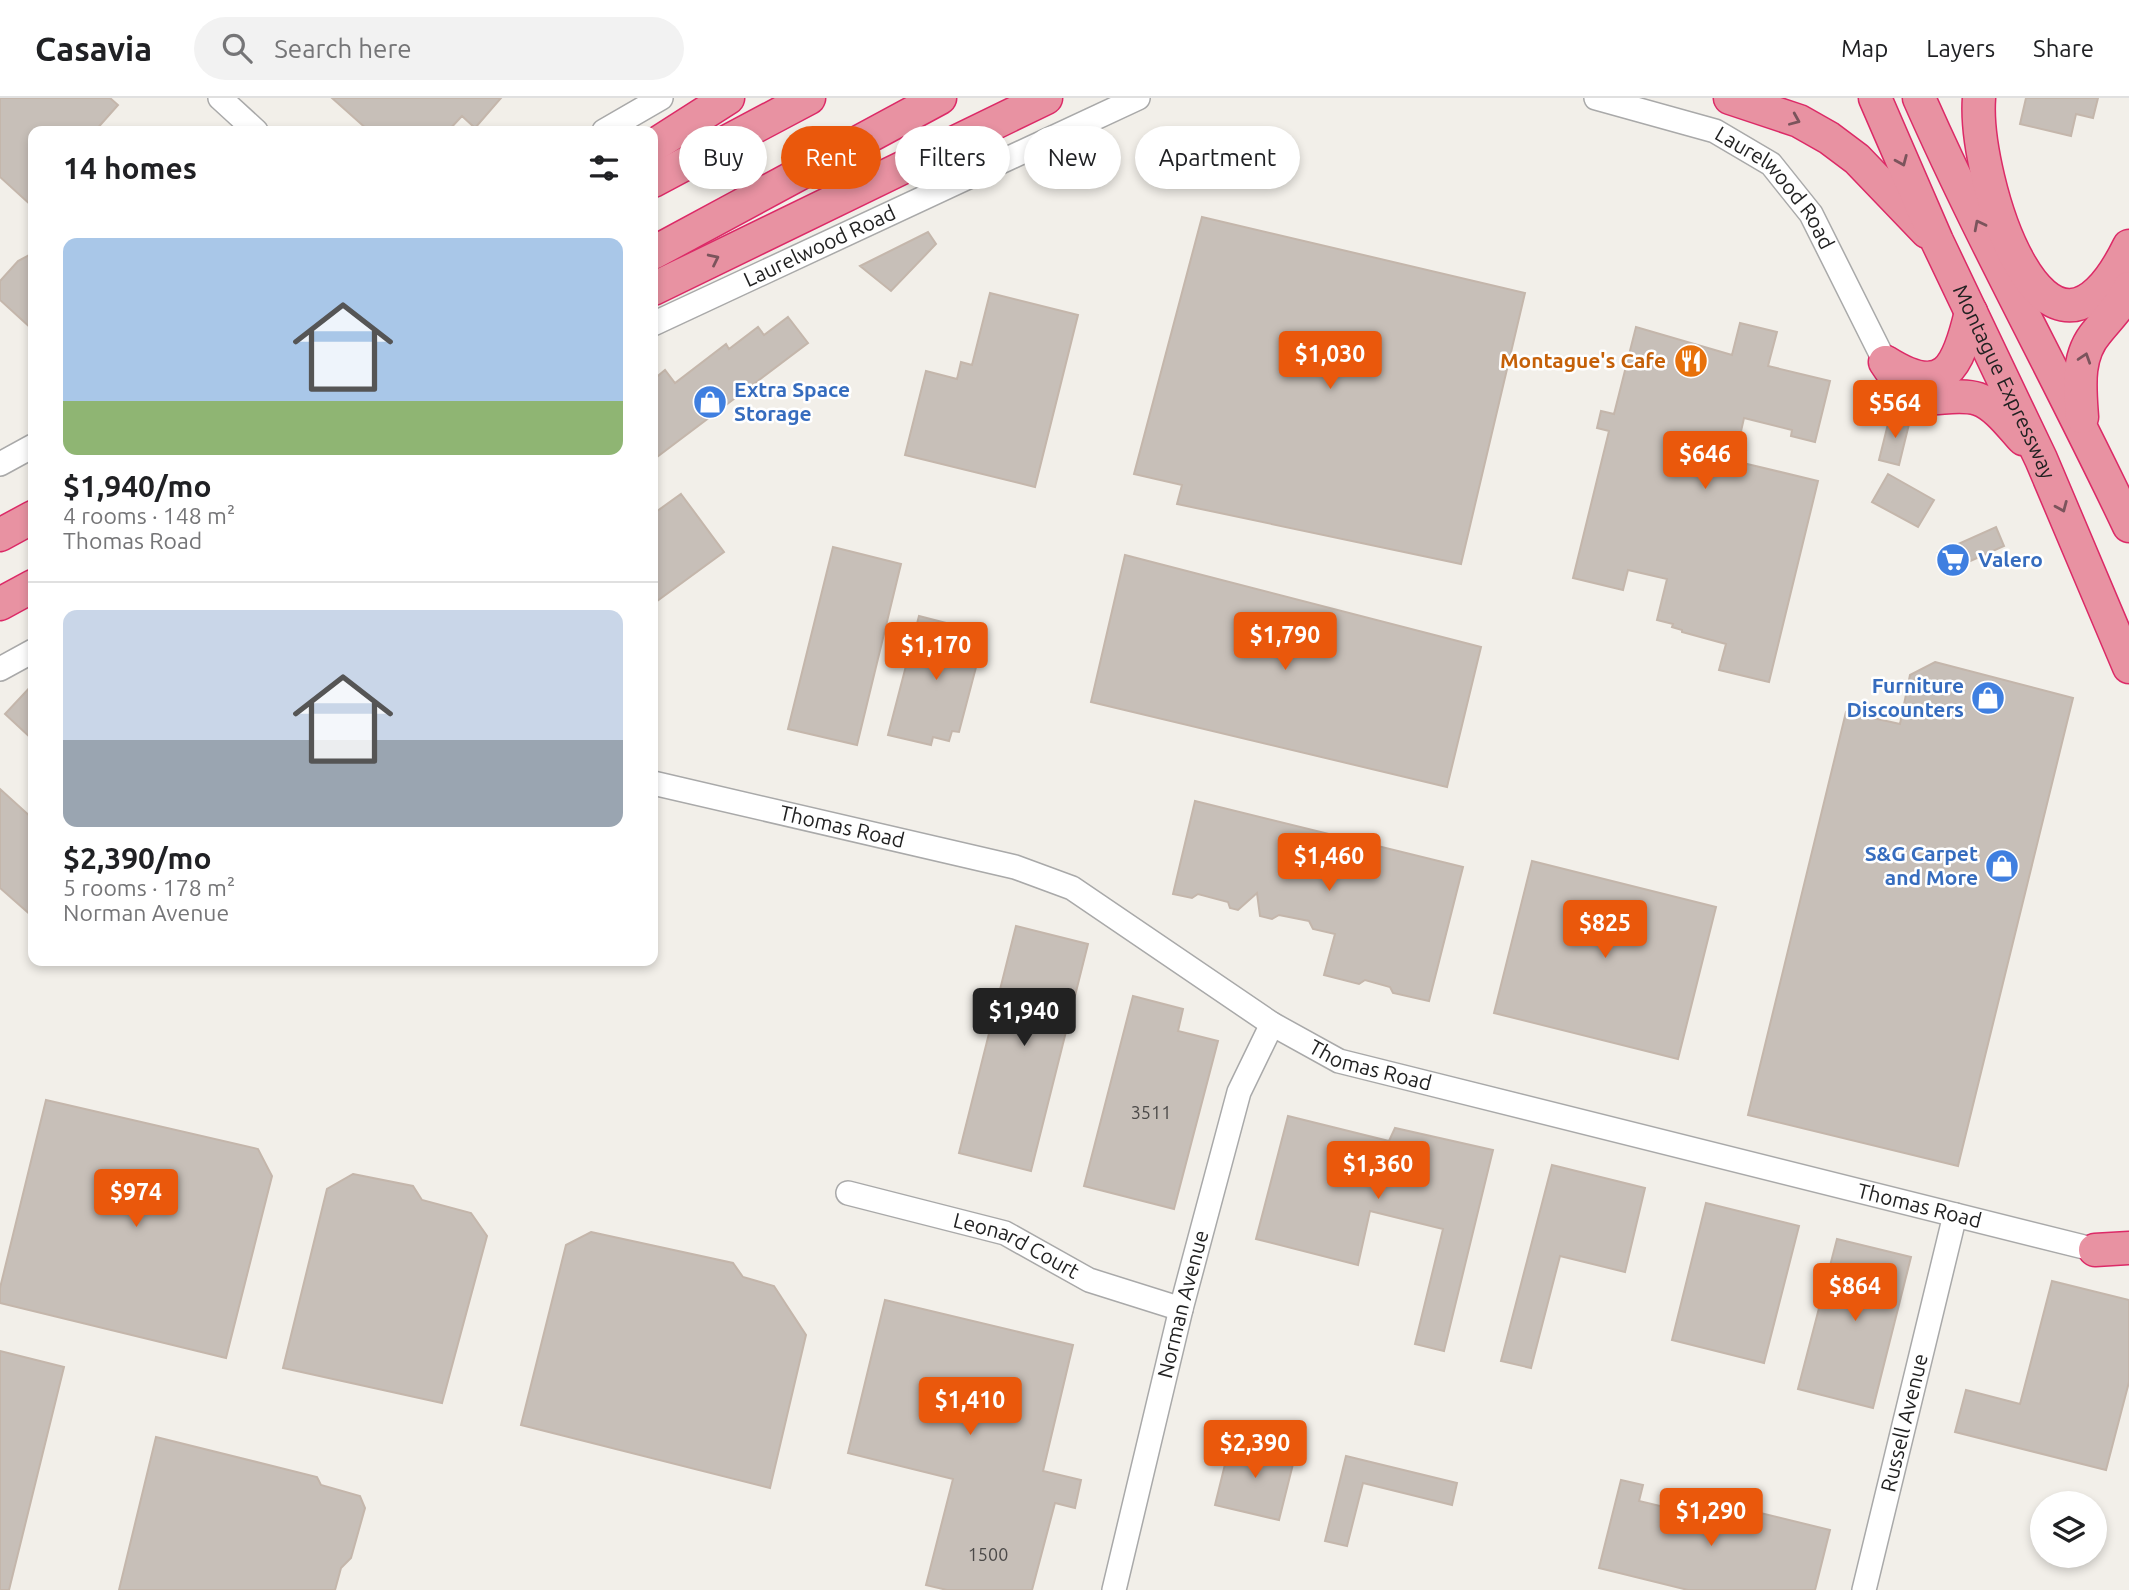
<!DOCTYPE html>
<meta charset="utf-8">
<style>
body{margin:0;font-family:Ubuntu,sans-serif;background:#f2f2f2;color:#202124;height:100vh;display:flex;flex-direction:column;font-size:26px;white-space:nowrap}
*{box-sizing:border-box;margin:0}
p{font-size:23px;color:#757577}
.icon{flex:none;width:38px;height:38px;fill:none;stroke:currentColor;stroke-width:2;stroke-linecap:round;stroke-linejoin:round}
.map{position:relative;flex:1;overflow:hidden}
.side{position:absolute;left:28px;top:28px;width:630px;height:840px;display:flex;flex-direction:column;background:#fff;border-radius:14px;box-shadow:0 4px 10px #0003}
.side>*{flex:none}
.guide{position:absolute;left:679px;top:28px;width:665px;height:63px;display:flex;gap:14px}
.fabs{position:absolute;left:2030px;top:1393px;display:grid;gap:14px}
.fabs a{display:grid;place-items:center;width:77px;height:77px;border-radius:50%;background:#fff;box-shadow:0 4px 10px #0003;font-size:35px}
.price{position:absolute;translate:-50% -60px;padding:0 16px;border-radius:7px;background:#ea580c;color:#fff;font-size:23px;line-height:46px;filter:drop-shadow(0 2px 4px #0008)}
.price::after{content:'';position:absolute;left:50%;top:42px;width:21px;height:16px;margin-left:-10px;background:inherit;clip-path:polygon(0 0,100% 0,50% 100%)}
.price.on{background:#222;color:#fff}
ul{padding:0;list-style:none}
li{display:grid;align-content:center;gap:14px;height:371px;padding:0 35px}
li+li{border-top:2px solid #e0e0e0}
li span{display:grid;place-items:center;height:217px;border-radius:14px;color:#555}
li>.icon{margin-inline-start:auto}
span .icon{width:126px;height:126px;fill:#fffc;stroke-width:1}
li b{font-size:30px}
h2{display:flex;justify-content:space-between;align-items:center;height:84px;padding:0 35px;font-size:30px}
.chip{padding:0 24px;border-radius:32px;background:#fff;box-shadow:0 4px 10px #0003;font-size:24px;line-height:63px}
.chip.on{background:#ea580c;color:#fff}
header{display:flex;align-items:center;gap:42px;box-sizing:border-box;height:98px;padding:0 35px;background:#fff;border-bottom:2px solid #e0e0e0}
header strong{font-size:33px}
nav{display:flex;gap:38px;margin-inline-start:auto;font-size:24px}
.search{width:490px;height:63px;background:#f2f2f2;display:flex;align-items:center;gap:18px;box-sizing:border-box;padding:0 24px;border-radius:38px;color:#757577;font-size:26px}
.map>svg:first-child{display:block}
</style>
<header>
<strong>Casavia</strong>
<div class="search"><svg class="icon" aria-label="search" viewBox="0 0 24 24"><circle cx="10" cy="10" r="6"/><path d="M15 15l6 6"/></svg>Search here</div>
<nav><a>Map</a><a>Layers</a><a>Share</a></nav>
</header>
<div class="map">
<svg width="2129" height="1492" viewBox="0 0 2129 1492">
<rect width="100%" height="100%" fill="#f2efe9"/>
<!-- building -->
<path fill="#c7bfb8" stroke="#c4b6ab" stroke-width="2" d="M 0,0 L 110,0 L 118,7 L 95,33 L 33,33 L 33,109 L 0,79 Z
M 332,0 L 501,0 L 475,30 L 462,18 L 448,33 L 369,33 Z
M 2026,0 L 2098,0 L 2093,20 L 2076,16 L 2071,38 L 2020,26 Z
M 1202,119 L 1525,195 L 1461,466 L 1177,406 L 1182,387 L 1134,376 Z
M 928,134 L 936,146 L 891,193 L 860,168 Z
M 33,155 L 33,232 L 0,202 L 0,183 L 18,163 Z
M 990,195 L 1078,217 L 1035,389 L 905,357 L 926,273 L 957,281 L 961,264 L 972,267 Z
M 788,219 L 808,245 L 653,362 L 653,282 L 665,272 L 675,285 L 726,246 L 729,251 L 758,229 L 764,237 Z
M 1740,225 L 1777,234 L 1768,268 L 1830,283 L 1815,344 L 1791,338 L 1792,332 L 1744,320 L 1737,351 L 1746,353 L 1743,365 L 1818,383 L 1769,584 L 1719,572 L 1726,546 L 1682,534 L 1682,532 L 1672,529 L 1673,526 L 1657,522 L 1667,481 L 1628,472 L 1623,492 L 1573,480 L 1609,333 L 1597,330 L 1601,313 L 1614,316 L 1636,229 L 1732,257 Z
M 1890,318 L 1910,322 L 1899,367 L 1879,362 Z
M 1888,376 L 1934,402 L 1918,429 L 1872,404 Z
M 681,396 L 724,454 L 653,506 L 653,416 Z
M 1996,429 L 2004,448 L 1946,474 L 1938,455 Z
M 833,449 L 901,466 L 857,647 L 788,631 Z
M 1125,457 L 1481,549 L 1447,689 L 1091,604 Z
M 919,518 L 985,535 L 959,634 L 952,633 L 949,643 L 933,639 L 931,647 L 888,637 Z
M 1935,564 L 2073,600 L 1958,1068 L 1748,1017 L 1846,614 L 1900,626 L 1910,577 Z
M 33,586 L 33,642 L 5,616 Z
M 0,691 L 33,721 L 33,819 L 0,790 Z
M 1195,703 L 1463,769 L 1429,903 L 1393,895 L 1390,889 L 1365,882 L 1359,886 L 1324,877 L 1335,836 L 1313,831 L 1309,823 L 1279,817 L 1272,821 L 1260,818 L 1257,795 L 1238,812 L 1230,810 L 1228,804 L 1198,796 L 1192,800 L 1173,796 Z
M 1532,763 L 1716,809 L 1678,961 L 1494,915 Z
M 1016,828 L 1088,846 L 1031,1073 L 959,1055 Z
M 1133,898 L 1183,911 L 1178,933 L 1218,943 L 1174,1111 L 1084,1088 Z
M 46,1002 L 258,1051 L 272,1078 L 226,1260 L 0,1205 L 0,1190 Z
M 1288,1018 L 1389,1043 L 1395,1030 L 1493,1052 L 1444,1253 L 1415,1246 L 1443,1131 L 1370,1113 L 1358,1167 L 1256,1141 Z
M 1552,1067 L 1645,1090 L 1625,1174 L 1560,1158 L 1531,1270 L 1501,1263 Z
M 353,1076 L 413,1088 L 422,1102 L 471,1115 L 487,1138 L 442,1305 L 283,1270 L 327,1091 Z
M 1706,1105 L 1799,1128 L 1764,1265 L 1672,1242 Z
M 591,1134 L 733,1165 L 743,1179 L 774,1188 L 806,1237 L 770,1390 L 521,1327 L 566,1147 Z
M 1837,1141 L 1911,1159 L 1873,1310 L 1798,1291 Z
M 2052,1183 L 2129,1202 L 2129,1284 L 2106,1372 L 1955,1334 L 1966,1292 L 2020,1306 Z
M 885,1202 L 1073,1247 L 1043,1373 L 1081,1382 L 1075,1410 L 1055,1405 L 1032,1492 L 947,1492 L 926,1487 L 953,1381 L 848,1355 Z
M 0,1253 L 64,1269 L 9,1492 L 0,1492 Z
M 156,1339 L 317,1379 L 321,1387 L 360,1398 L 365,1410 L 351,1460 L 341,1470 L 335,1492 L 119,1492 Z
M 1231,1342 L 1295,1358 L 1279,1422 L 1215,1407 Z
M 1346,1358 L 1457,1385 L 1452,1407 L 1363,1385 L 1347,1448 L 1325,1443 Z
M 1621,1382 L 1643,1387 L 1639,1403 L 1740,1427 L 1744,1411 L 1830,1432 L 1815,1492 L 1688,1492 L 1599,1470 Z"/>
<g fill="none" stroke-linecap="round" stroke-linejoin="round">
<!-- minor casing -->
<g stroke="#a9a9a9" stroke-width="26">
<g id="minor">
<path d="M 220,0 L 256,33"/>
<path id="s1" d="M 1596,0 L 1715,33 L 1771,66 L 1811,116 L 1885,264"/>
<path d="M 604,33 L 661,0"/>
<path id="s2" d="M 653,226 L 1138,0"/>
<path d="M 0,366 L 33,348"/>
<path d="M 0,571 L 33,553"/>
<path id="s3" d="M 653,685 L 1015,769 L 1072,790 L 1272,926 L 1339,963 L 2108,1155"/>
<path id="s4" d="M 848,1095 L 1005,1135 L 1089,1182 L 1181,1211"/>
<path id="s5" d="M 1114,1492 L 1181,1211 L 1239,994 L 1272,926"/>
<path id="s6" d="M 1864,1492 L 1955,1117"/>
</g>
</g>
<!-- highway casing -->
<g stroke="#dc2a67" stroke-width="35">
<g id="highway">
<path d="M 1730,0 L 1799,23 L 1829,40 L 1857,61 L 1927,134"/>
<path id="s7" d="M 1875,0 L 1937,143 L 2041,361 L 2129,569"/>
<path d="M 1919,0 C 1983,145 2061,284 2129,428"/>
<path d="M 1979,0 C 1973,79 2046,317 2129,148"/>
<path d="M 653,48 L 728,0"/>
<path d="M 653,83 L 809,0"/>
<path d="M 653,155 L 940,0"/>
<path d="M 653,191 L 1046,0"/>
<path d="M 1885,264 L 1908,298 C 1931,305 1956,294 1978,301 C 1996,307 2011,328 2023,341"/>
<path d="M 1886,264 C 1945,301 1958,269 1971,214"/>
<path d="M 2082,319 C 2080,290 2076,258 2097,234 C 2109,219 2121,208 2129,190"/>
<path d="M 0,437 L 33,419"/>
<path d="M 0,506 L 33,488"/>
<path d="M 2095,1152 L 2129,1150"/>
</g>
</g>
<!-- minor -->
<use href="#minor" stroke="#fff" stroke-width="23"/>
<!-- highway -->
<use href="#highway" stroke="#e892a2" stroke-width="32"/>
</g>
<!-- one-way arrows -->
<defs><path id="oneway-chevron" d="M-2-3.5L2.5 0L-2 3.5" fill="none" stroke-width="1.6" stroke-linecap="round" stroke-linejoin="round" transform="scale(1.75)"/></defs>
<g stroke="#7b545c">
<use href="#oneway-chevron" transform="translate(1795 22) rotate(23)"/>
<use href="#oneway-chevron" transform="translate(1902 63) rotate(67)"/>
<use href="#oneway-chevron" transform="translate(1979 127) rotate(-117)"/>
<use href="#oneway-chevron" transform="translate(714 161) rotate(-26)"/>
<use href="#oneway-chevron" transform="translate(2085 260) rotate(-72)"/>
<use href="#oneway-chevron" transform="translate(2062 409) rotate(67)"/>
</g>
<!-- icons -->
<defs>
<g id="restaurant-disc" transform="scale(1.75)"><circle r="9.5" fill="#e8710a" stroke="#fff"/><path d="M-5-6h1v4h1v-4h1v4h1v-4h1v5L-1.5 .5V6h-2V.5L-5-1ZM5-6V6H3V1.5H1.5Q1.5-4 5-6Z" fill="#fff"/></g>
<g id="shop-disc" transform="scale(1.75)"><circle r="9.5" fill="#3f7fe0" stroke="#fff"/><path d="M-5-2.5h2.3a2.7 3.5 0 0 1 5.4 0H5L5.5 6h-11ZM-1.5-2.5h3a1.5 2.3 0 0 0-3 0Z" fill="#fff"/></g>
<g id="supermarket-disc" transform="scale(1.75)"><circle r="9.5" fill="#3f7fe0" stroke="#fff"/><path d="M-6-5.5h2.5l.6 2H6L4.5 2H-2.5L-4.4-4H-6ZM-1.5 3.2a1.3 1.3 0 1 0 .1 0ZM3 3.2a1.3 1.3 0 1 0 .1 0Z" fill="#fff"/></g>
</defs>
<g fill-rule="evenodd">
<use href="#restaurant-disc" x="1691" y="263"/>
<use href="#shop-disc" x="710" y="304"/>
<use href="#supermarket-disc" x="1953" y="462"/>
<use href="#shop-disc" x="1988" y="600"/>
<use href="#shop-disc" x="2002" y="768"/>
</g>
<g text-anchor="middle" stroke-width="5" stroke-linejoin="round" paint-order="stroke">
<!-- number labels -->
<g font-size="18" fill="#4b4948">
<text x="1151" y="1021">3511</text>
<text x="988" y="1463">1500</text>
</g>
<!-- street labels -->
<g font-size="21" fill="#222" stroke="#fff">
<text dy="7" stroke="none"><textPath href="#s1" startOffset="208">Laurelwood Road</textPath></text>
<text dy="7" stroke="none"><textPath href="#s2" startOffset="184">Laurelwood Road</textPath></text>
<text dy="7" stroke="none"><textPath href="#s7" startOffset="312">Montague Expressway</textPath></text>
<text dy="7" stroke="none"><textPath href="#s3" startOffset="194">Thomas Road</textPath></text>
<text dy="7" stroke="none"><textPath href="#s3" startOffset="782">Thomas Road</textPath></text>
<text dy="7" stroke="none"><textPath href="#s3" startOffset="1349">Thomas Road</textPath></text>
<text dy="7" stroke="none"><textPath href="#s4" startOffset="177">Leonard Court</textPath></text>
<text dy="7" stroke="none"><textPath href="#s5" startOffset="294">Norman Avenue</textPath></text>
<text dy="7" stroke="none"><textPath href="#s6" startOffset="172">Russell Avenue</textPath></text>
</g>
<!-- food labels -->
<g font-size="21" font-weight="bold" fill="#c56008" stroke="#fff" text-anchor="end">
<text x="1666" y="270">Montague's Cafe</text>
</g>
<!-- shop labels -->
<g font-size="21" font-weight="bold" fill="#366cbe" stroke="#fff" text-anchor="start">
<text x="734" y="299">Extra Space<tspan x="734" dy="24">Storage</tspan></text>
<text x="1978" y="469">Valero</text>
<text x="1964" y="595" text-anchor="end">Furniture<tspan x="1964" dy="24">Discounters</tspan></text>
<text x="1978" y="763" text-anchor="end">S&amp;G Carpet<tspan x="1978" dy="24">and More</tspan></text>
</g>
</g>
</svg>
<div class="fabs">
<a><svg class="icon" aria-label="layers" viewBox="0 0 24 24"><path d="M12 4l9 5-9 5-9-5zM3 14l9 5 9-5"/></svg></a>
</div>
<b class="price" style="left:1330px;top:293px">$1,030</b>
<b class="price" style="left:1895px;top:342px">$564</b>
<b class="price" style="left:1705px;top:393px">$646</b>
<b class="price" style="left:1285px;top:574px">$1,790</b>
<b class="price" style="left:936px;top:584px">$1,170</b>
<b class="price" style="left:1329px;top:795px">$1,460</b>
<b class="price" style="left:1605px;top:862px">$825</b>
<b class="price on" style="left:1024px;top:950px">$1,940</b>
<b class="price" style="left:1378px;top:1103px">$1,360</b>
<b class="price" style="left:136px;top:1131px">$974</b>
<b class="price" style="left:1855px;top:1225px">$864</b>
<b class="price" style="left:970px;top:1339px">$1,410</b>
<b class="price" style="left:1255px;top:1382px">$2,390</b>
<b class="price" style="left:1711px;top:1450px">$1,290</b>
<div class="guide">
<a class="chip">Buy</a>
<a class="chip on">Rent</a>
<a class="chip">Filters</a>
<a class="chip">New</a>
<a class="chip">Apartment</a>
</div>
<section class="side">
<h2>14 homes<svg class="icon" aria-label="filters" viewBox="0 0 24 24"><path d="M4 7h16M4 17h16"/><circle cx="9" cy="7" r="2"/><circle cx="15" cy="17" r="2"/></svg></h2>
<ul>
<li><span style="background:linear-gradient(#a9c7e8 75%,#8fb573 0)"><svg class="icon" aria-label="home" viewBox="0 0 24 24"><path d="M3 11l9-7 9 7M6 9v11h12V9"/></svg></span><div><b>$1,940/mo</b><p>4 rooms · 148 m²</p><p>Thomas Road</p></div></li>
<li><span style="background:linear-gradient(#c9d6e8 60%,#9aa5b1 0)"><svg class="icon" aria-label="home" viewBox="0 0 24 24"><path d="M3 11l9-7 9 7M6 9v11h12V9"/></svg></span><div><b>$2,390/mo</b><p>5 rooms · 178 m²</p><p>Norman Avenue</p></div></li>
</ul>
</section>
</div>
